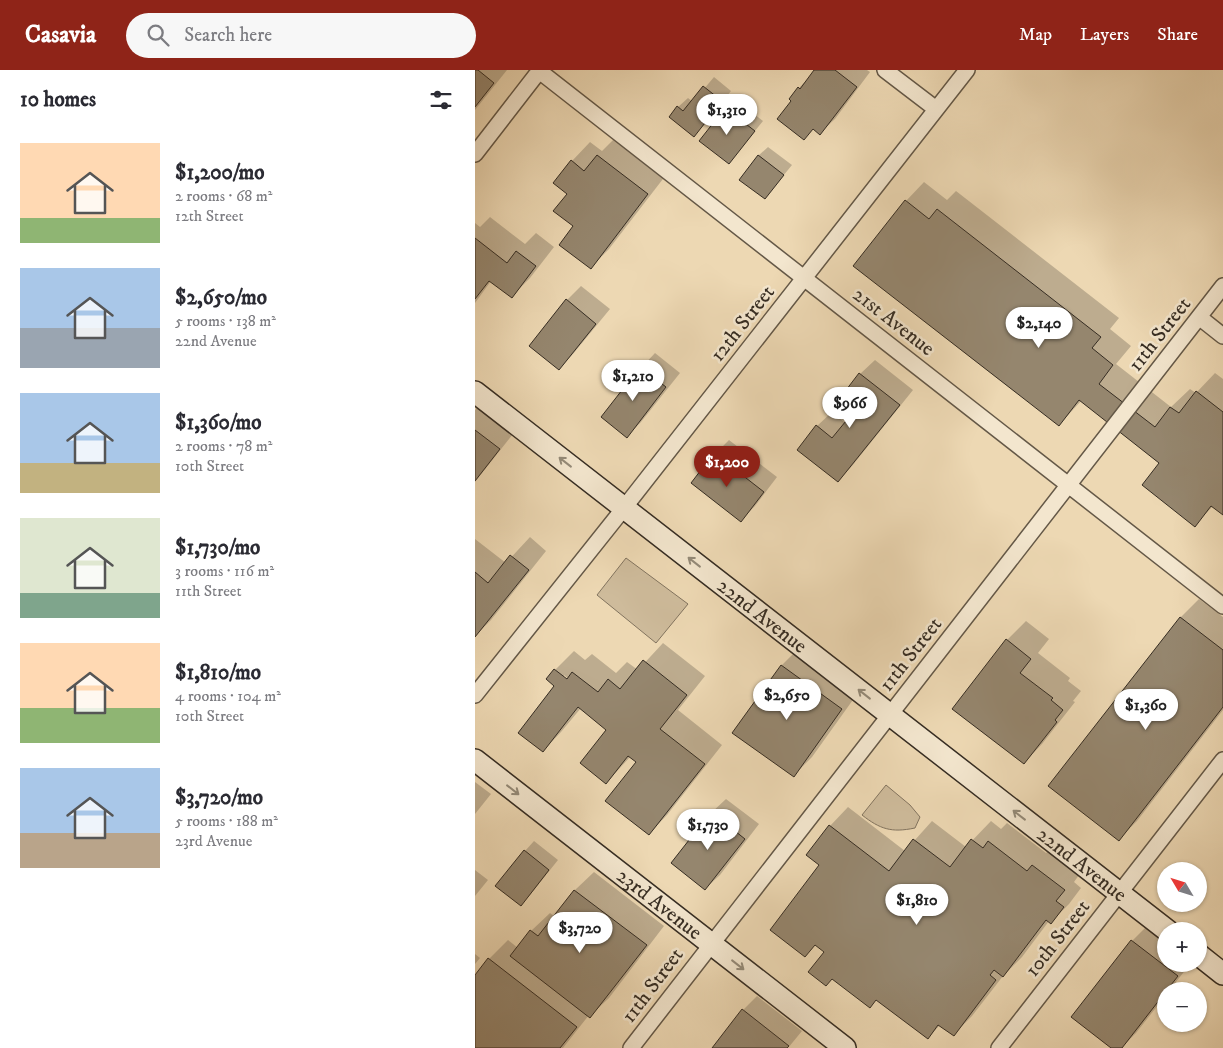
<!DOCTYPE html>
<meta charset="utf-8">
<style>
body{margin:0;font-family:"IM FELL DW Pica",serif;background:#f7f7f7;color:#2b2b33;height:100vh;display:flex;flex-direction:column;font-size:19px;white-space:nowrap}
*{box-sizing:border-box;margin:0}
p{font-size:16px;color:#7c7c81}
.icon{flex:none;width:28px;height:28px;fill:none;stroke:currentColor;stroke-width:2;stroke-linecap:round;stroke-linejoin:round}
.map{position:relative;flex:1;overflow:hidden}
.sheet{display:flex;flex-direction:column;background:#fff;width:475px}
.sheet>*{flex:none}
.needle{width:32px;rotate:308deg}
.controls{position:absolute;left:682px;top:792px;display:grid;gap:10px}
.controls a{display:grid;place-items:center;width:50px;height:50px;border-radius:50%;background:#fff;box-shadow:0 1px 4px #0004;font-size:25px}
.price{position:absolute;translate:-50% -42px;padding:0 11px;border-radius:18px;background:#fff;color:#222;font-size:16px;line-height:32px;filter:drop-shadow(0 1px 2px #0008)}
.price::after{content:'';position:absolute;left:50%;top:30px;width:15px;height:11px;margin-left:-8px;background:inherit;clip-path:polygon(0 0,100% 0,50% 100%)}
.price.current{background:#8f2418;color:#fff}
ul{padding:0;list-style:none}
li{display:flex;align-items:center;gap:15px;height:125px;padding:0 20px}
li span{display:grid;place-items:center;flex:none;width:140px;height:100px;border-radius:0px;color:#555}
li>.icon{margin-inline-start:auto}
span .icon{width:60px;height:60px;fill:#fffc;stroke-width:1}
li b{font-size:21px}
h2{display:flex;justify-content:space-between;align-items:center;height:60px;padding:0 20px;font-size:21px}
header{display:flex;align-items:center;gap:30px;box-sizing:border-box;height:70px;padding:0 25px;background:#8f2418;color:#fff}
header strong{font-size:24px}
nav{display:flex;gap:28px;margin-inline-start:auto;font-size:18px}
.search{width:350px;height:45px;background:#f7f7f7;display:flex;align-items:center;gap:12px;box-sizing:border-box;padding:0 18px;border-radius:28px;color:#7c7c81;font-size:19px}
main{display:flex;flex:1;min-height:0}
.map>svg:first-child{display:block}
</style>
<header>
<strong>Casavia</strong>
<div class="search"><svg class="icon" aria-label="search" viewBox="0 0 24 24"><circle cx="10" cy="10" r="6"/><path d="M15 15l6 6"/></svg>Search here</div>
<nav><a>Map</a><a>Layers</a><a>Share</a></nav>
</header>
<main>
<section class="sheet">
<h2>10 homes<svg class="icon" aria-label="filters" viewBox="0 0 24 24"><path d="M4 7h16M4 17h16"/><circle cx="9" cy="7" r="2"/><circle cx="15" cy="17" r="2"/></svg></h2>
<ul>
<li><span style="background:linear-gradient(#ffd9b3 75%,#8fb573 0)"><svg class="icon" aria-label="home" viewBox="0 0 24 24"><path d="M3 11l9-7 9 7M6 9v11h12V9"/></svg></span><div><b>$1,200/mo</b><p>2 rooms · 68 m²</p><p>12th Street</p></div></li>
<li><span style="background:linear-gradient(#a9c7e8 60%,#9aa5b1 0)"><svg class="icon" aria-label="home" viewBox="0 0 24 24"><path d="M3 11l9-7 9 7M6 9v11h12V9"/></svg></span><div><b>$2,650/mo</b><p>5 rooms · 138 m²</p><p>22nd Avenue</p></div></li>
<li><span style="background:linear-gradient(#a9c7e8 70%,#c2b280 0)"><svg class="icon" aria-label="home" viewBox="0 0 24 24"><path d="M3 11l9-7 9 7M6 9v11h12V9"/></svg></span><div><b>$1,360/mo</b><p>2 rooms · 78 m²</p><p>10th Street</p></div></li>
<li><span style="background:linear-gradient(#dfe7d0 75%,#7fa58c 0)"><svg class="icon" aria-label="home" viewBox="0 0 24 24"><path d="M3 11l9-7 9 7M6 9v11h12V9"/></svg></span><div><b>$1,730/mo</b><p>3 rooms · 116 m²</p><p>11th Street</p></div></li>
<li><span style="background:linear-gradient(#ffd9b3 65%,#8fb573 0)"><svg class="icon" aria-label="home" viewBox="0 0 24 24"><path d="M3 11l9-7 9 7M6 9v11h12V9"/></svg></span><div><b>$1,810/mo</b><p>4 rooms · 104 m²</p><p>10th Street</p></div></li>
<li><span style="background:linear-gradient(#a9c7e8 65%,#b9a48a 0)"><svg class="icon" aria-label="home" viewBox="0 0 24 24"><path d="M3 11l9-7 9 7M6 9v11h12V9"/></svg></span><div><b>$3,720/mo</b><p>5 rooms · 188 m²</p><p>23rd Avenue</p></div></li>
</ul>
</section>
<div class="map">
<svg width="748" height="978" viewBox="0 0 748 978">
<rect width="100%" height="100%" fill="#edd8b3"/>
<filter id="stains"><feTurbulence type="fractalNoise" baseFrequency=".004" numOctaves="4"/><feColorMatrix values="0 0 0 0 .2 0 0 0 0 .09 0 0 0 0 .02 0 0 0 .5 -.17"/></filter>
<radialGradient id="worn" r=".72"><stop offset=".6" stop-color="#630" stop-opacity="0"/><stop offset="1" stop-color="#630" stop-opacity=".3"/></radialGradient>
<!-- green -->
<path fill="#cebb9b" stroke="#82745f" d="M 151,488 L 213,534 L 181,573 L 122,525 Z
M 411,715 L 435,735 L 445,747 L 440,758 C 416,763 405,759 387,745 Z"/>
<!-- shadow -->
<path fill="#0003" fill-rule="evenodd" d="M 0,0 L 32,0 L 0,40 Z
M 341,0 L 392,0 L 395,2 L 360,49 L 345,63 L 318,31 L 324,18 Z
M 239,7 L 256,21 L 229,55 L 219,65 L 203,37 L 213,28 L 218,32 Z
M 261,30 L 288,51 L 254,93 L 251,39 Z
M 141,67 L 191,105 L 134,179 L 116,197 L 100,156 L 97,91 L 115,72 L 127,81 Z
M 293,77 L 317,95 L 290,128 L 283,86 Z
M 449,112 L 472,130 L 481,121 L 644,248 L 635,259 L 656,276 L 641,294 L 696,337 L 715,319 L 721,323 L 740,303 L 748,309 L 748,444 L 738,436 L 720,455 L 686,393 L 606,331 L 584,355 L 431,131 Z
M 15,147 L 50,174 L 61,163 L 79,177 L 55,208 L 36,227 L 16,211 L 0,233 L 0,153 L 5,157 Z
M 106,216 L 135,239 L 98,284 L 84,299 L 92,230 Z
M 180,283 L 205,303 L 166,352 L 152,366 L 127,347 L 166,298 Z
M 400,290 L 438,320 L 377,396 L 363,411 L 342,356 L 357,342 L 370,353 L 381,339 L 366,327 L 385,304 Z
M 3,337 L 38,364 L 0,412 L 0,340 Z
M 254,370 L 302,407 L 280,436 L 266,450 L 218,413 L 240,384 Z
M 55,467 L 71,481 L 16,550 L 0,566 L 0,469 L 31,493 Z
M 724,529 L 748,547 L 748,640 L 662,751 L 644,769 L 575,716 L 706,547 Z
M 551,551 L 574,569 L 563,583 L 595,608 L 593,611 L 606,621 L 598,631 L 600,632 L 567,674 L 549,693 L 532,570 Z
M 188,573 L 230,606 L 203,640 L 247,675 L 192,745 L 174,764 L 162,692 L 156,686 L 131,713 L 133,659 L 106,638 L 86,662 L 68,681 L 81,616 L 80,600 L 99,581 L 110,590 L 117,584 L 141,603 L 152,592 L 163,600 ZM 89,605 L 97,612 L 89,608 Z
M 325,577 L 385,620 L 337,687 L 319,705 L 306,596 Z
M 0,712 L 16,724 L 0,744 Z
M 251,729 L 284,754 L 245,805 L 230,819 L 236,743 Z
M 373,737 L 430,781 L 457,751 L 491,777 L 516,751 L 526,759 L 532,753 L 571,783 L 577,778 L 607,801 L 599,812 L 606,818 L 594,834 L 576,852 L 574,851 L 547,887 L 528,906 L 497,946 L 478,965 L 465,955 L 453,968 L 402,929 L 395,936 L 351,882 L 341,874 L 330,885 L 355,756 Z
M 59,771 L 83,790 L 55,825 L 46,834 L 50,781 Z
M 0,800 L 13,810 L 0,826 Z
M 119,802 L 189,856 L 134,928 L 115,946 L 114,945 L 88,978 L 0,978 L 0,907 L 14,889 L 33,870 L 43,878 L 56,861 L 75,843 L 80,847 L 100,820 Z
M 676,852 L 691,864 L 691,894 L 715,894 L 694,921 L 691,921 L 691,925 L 661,963 L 646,978 L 638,978 L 598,946 L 657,871 Z
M 0,884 L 5,888 L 0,894 Z
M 282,926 L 327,961 L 313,978 L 239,978 L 268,940 Z"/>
<!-- building -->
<path fill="#95866e" stroke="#362d23" d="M 0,0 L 3,0 L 19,13 L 0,37 Z
M 339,0 L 360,0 L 382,17 L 345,65 L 338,59 L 329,70 L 302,49 L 316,31 L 314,29 L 323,17 L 325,19 Z
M 228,16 L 247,31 L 219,67 L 194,47 L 202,36 L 208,41 Z
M 250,38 L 280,61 L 254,94 L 224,71 Z
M 122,85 L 173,124 L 116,199 L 84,175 L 98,156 L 78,141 L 92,124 L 78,113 L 96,90 L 109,101 Z
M 283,85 L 309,105 L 290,129 L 264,110 Z
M 430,130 L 454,149 L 462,139 L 626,267 L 617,278 L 638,295 L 624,314 L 680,357 L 695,337 L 704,343 L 721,321 L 748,342 L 748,445 L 736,436 L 720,457 L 667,415 L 684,393 L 604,330 L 584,356 L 378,196 Z
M 0,168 L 32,193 L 41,181 L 61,196 L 37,228 L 14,211 L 0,229 Z
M 91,229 L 121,254 L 84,300 L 54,276 Z
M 165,297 L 191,317 L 152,368 L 126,347 Z
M 384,303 L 425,335 L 363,412 L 322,380 L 341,355 L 357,368 L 380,340 L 365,328 Z
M 0,360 L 25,379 L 0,411 Z
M 239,383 L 289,422 L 266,452 L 216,413 Z
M 35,485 L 54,500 L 0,567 L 0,502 L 13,513 Z
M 705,547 L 748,580 L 748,637 L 644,771 L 573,716 Z
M 531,569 L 556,589 L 545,603 L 578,628 L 576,630 L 588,640 L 580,650 L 582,652 L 549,694 L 477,639 Z
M 168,590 L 212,625 L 185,659 L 230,694 L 174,765 L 130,731 L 161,692 L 153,686 L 131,714 L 105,693 L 131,660 L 103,637 L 68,682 L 43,663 L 79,616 L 71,609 L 79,599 L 92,609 L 97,602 L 123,622 L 133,609 L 145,619 Z
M 306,595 L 367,639 L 319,707 L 257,663 Z
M 236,742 L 270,769 L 230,820 L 196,793 Z
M 354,755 L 414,801 L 438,769 L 475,797 L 496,769 L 508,778 L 513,771 L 552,801 L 557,795 L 590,820 L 581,831 L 589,837 L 576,854 L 571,850 L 528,907 L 519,900 L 515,905 L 521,910 L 479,966 L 463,955 L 453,969 L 401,930 L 395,938 L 357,909 L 351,916 L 333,902 L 349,882 L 340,875 L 330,887 L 295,860 L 344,795 L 331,785 Z
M 49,780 L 74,800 L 46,836 L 20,816 Z
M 99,820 L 172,875 L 115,948 L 35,886 L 55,860 L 63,866 Z
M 656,870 L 703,906 L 647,978 L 636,978 L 596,947 Z
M 13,888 L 102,957 L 85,978 L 0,978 L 0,905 Z
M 267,939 L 314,976 L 312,978 L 237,978 Z"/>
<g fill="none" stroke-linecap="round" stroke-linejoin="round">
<!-- street casing -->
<g stroke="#645847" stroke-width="18">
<path id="street" d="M 63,0 L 748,536
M 410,0 L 461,39
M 0,84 L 65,0
M 724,247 L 748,266
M 0,625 L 149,438 L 492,0
M 156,978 L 748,216
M 524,978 L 748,690"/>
</g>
<!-- secondary casing -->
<g stroke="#362d23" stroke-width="24">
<g id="secondary">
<path id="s1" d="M 0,322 L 693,861"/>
<path id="s2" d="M 0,690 L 370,978"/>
<path d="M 724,885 L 748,904"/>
</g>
</g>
<!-- street -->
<use href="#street" stroke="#f3e6ce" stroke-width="15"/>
<!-- secondary -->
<use href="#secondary" stroke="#f3e6ce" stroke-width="21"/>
</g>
<!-- one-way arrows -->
<defs><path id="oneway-shaft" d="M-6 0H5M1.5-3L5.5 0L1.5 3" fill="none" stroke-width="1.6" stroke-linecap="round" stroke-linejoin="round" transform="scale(1.25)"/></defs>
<g stroke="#948a78">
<use href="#oneway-shaft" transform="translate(90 392) rotate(-142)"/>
<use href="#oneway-shaft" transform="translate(219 492) rotate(-142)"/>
<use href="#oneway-shaft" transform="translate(389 624) rotate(-142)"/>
<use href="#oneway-shaft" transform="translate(38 720) rotate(38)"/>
<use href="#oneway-shaft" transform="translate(544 745) rotate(-142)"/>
<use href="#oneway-shaft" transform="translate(263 895) rotate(38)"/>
</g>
<g text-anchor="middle" stroke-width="5" stroke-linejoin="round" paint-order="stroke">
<!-- street labels -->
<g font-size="21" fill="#362d23" stroke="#f3e6ce">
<text transform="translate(419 251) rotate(38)" y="7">21st Avenue</text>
<text transform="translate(267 253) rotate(-52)" y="7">12th Street</text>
<text transform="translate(684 264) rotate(-52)" y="7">11th Street</text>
<text dy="7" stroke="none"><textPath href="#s1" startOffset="364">22nd Avenue</textPath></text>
<text transform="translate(435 584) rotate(-52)" y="7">11th Street</text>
<text dy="7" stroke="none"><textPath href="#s1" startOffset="769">22nd Avenue</textPath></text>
<text dy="7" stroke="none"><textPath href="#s2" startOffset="234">23rd Avenue</textPath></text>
<text transform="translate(582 868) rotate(-52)" y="7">10th Street</text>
<text transform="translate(177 915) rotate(-53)" y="7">11th Street</text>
</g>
</g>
<rect width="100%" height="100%" filter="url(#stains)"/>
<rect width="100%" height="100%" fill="url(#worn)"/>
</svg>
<div class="controls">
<a><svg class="needle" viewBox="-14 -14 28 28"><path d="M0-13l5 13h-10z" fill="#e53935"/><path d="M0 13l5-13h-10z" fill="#7c7c81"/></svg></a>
<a>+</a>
<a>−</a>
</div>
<b class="price" style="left:252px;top:66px">$1,310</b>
<b class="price" style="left:564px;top:279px">$2,140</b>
<b class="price" style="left:158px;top:332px">$1,210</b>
<b class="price" style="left:375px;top:359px">$966</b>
<b class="price current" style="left:252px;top:418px">$1,200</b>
<b class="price" style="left:312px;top:651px">$2,650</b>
<b class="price" style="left:671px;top:661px">$1,360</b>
<b class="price" style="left:233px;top:781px">$1,730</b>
<b class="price" style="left:442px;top:856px">$1,810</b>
<b class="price" style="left:105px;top:884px">$3,720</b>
</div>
</main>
